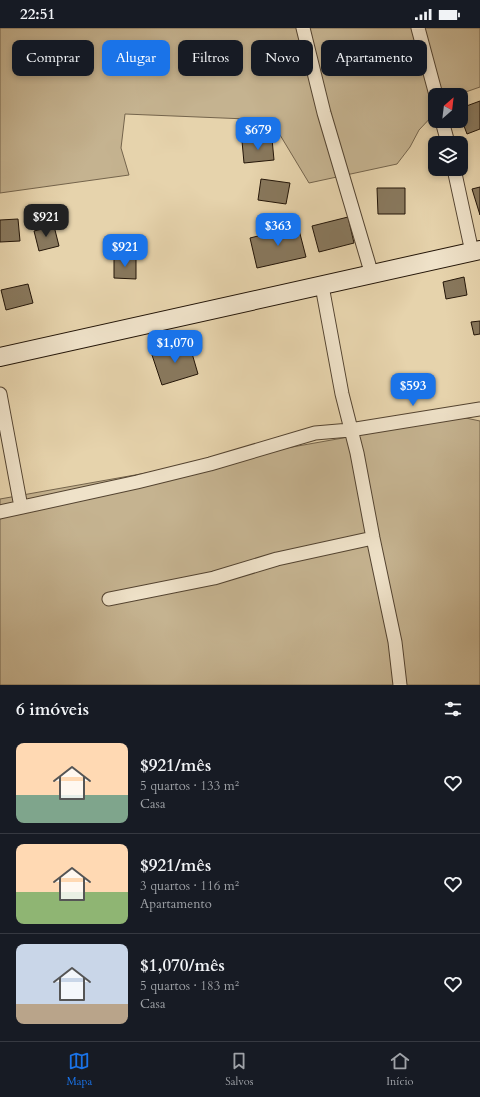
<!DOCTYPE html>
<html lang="pt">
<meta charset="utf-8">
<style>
body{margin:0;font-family:Cardo,serif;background:#242831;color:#f1f3f6;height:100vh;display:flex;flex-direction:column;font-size:15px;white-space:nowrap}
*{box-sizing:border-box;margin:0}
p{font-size:13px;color:#9ea1a6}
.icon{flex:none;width:22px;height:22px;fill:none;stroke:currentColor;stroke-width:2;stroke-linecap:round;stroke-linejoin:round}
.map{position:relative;height:657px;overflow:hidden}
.side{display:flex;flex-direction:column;background:#171b24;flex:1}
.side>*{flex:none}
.guide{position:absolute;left:12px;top:12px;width:456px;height:36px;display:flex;gap:8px}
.needle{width:26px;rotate:28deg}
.tools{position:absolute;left:428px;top:60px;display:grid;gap:8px}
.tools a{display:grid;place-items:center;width:40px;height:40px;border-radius:8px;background:#171b24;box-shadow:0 2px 6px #0003;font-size:20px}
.price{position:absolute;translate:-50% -34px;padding:0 9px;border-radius:8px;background:#1a73e8;color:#fff;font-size:13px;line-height:26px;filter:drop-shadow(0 1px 2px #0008)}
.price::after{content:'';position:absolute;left:50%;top:24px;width:12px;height:9px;margin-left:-6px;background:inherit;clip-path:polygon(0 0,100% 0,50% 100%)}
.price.current{background:#222;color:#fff}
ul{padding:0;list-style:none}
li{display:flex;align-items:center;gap:12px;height:100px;padding:0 16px}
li+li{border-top:1px solid #363941}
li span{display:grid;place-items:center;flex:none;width:112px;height:80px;border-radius:8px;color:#555}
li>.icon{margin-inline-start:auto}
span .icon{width:48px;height:48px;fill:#fffc;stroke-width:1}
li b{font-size:17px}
h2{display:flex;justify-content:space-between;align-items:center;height:48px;padding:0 16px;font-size:17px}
.chip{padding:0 14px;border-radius:8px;background:#171b24;box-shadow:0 2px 6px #0003;font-size:14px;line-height:36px}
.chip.current{background:#1a73e8;color:#fff}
.status{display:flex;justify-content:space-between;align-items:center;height:28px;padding:0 20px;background:#171b24;direction:ltr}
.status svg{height:11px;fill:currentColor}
.dock{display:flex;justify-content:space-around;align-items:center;height:56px;border-top:1px solid #363941;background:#171b24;font-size:11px;color:#9ea1a6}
.dock a{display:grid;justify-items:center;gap:2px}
.dock .current{color:#1a73e8}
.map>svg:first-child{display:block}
</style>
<div class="status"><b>22:51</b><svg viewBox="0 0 49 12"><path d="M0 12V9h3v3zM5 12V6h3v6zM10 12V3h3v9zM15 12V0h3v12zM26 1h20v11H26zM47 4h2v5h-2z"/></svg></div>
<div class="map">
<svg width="480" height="657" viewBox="0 0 480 657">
<rect width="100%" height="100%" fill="#e6d3ac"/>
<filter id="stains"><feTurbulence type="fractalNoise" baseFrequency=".005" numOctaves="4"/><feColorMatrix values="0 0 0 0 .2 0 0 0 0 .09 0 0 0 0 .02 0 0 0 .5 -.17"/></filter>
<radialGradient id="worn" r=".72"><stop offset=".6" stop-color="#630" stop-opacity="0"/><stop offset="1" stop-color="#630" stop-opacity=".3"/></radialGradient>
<!-- green -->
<path fill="#c5b390" stroke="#74644c" d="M 0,0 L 480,0 L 480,59 L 457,67 L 435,67 L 435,85 L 419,102 L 410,119 L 397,136 L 309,155 L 271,92 L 125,86 L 121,120 L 129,147 L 0,165 Z
M 461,389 L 480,393 L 480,657 L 0,657 L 0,471 Z"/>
<!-- building -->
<path fill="#88785d" stroke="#231508" d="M 480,73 L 480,101 L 467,106 L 461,90 L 461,80 Z
M 272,111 L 274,132 L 244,135 L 242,113 Z
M 261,151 L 290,155 L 286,176 L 258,172 Z
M 480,159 L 480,187 L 472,161 Z
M 377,160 L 405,160 L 405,186 L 378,186 Z
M 348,189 L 354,215 L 319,224 L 312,198 Z
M 18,191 L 20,213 L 0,214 L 0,192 Z
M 54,198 L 59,218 L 39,223 L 34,203 Z
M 298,198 L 306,229 L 257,240 L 250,210 Z
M 114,229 L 136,229 L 136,251 L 114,250 Z
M 464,249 L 467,267 L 446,271 L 443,254 Z
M 28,256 L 33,275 L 6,282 L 1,262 Z
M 480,293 L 480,306 L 474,307 L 471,294 Z
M 189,315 L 198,346 L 162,357 L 152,327 Z"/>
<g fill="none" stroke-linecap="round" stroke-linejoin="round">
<!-- minor casing -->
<g stroke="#544431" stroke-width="15">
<path id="minor" d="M 303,0 L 324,85 L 372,247
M 418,0 L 436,67
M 442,93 L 448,115
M 454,141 L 472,224
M 322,258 L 342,366 L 357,425 L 373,510 L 395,614 L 400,657
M 0,366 L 21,479
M 0,484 L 137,454 L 210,436 L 315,405 L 350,402 L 480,381
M 109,571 L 214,550 L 277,531 L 373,510"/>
</g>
<!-- secondary casing -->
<g stroke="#231508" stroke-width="20">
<path id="secondary" d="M 0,329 L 480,222"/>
</g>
<!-- minor -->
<use href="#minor" stroke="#efe2c9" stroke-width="13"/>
<!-- secondary -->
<use href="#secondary" stroke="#efe2c9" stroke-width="18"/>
</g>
<rect width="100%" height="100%" filter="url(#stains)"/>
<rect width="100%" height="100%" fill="url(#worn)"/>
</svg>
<div class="tools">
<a><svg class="needle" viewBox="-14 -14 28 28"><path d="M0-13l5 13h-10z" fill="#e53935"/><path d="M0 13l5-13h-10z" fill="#9ea1a6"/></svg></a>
<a><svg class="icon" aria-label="layers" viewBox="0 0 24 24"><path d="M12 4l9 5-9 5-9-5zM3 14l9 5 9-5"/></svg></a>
</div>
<b class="price" style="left:258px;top:123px">$679</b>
<b class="price current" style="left:46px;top:210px">$921</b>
<b class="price" style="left:278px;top:219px">$363</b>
<b class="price" style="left:125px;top:240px">$921</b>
<b class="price" style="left:175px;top:336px">$1,070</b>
<b class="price" style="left:413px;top:379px">$593</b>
<div class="guide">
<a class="chip">Comprar</a>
<a class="chip current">Alugar</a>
<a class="chip">Filtros</a>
<a class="chip">Novo</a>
<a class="chip">Apartamento</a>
</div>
</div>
<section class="side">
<h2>6 imóveis<svg class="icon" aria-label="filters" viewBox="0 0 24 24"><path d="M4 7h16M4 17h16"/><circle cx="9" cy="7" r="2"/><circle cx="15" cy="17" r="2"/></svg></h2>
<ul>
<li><span style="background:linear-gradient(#ffd9b3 65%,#7fa58c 0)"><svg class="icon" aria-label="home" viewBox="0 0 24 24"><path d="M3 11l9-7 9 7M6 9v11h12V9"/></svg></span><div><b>$921/mês</b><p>5 quartos · 133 m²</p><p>Casa</p></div><svg class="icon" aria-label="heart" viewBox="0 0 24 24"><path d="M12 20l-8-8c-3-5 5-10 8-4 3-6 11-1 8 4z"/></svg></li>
<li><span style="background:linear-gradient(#ffd9b3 60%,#8fb573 0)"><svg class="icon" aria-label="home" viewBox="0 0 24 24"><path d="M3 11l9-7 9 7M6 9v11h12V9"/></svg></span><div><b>$921/mês</b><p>3 quartos · 116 m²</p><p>Apartamento</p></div><svg class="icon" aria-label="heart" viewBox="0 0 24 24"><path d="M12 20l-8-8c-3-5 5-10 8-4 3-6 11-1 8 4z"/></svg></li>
<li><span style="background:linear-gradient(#c9d6e8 75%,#b9a48a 0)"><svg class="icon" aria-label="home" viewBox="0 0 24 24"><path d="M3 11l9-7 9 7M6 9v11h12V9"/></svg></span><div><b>$1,070/mês</b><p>5 quartos · 183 m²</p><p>Casa</p></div><svg class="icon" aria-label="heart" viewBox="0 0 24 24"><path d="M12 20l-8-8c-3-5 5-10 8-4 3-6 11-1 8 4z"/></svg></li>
</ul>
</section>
<nav class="dock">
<a class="current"><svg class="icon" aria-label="map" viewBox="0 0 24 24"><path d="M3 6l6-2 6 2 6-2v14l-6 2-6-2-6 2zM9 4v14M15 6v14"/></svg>Mapa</a>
<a><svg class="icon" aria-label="saved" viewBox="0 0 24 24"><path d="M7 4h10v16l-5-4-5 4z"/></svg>Salvos</a>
<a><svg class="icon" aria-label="home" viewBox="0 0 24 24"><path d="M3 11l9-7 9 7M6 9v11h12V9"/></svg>Início</a>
</nav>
